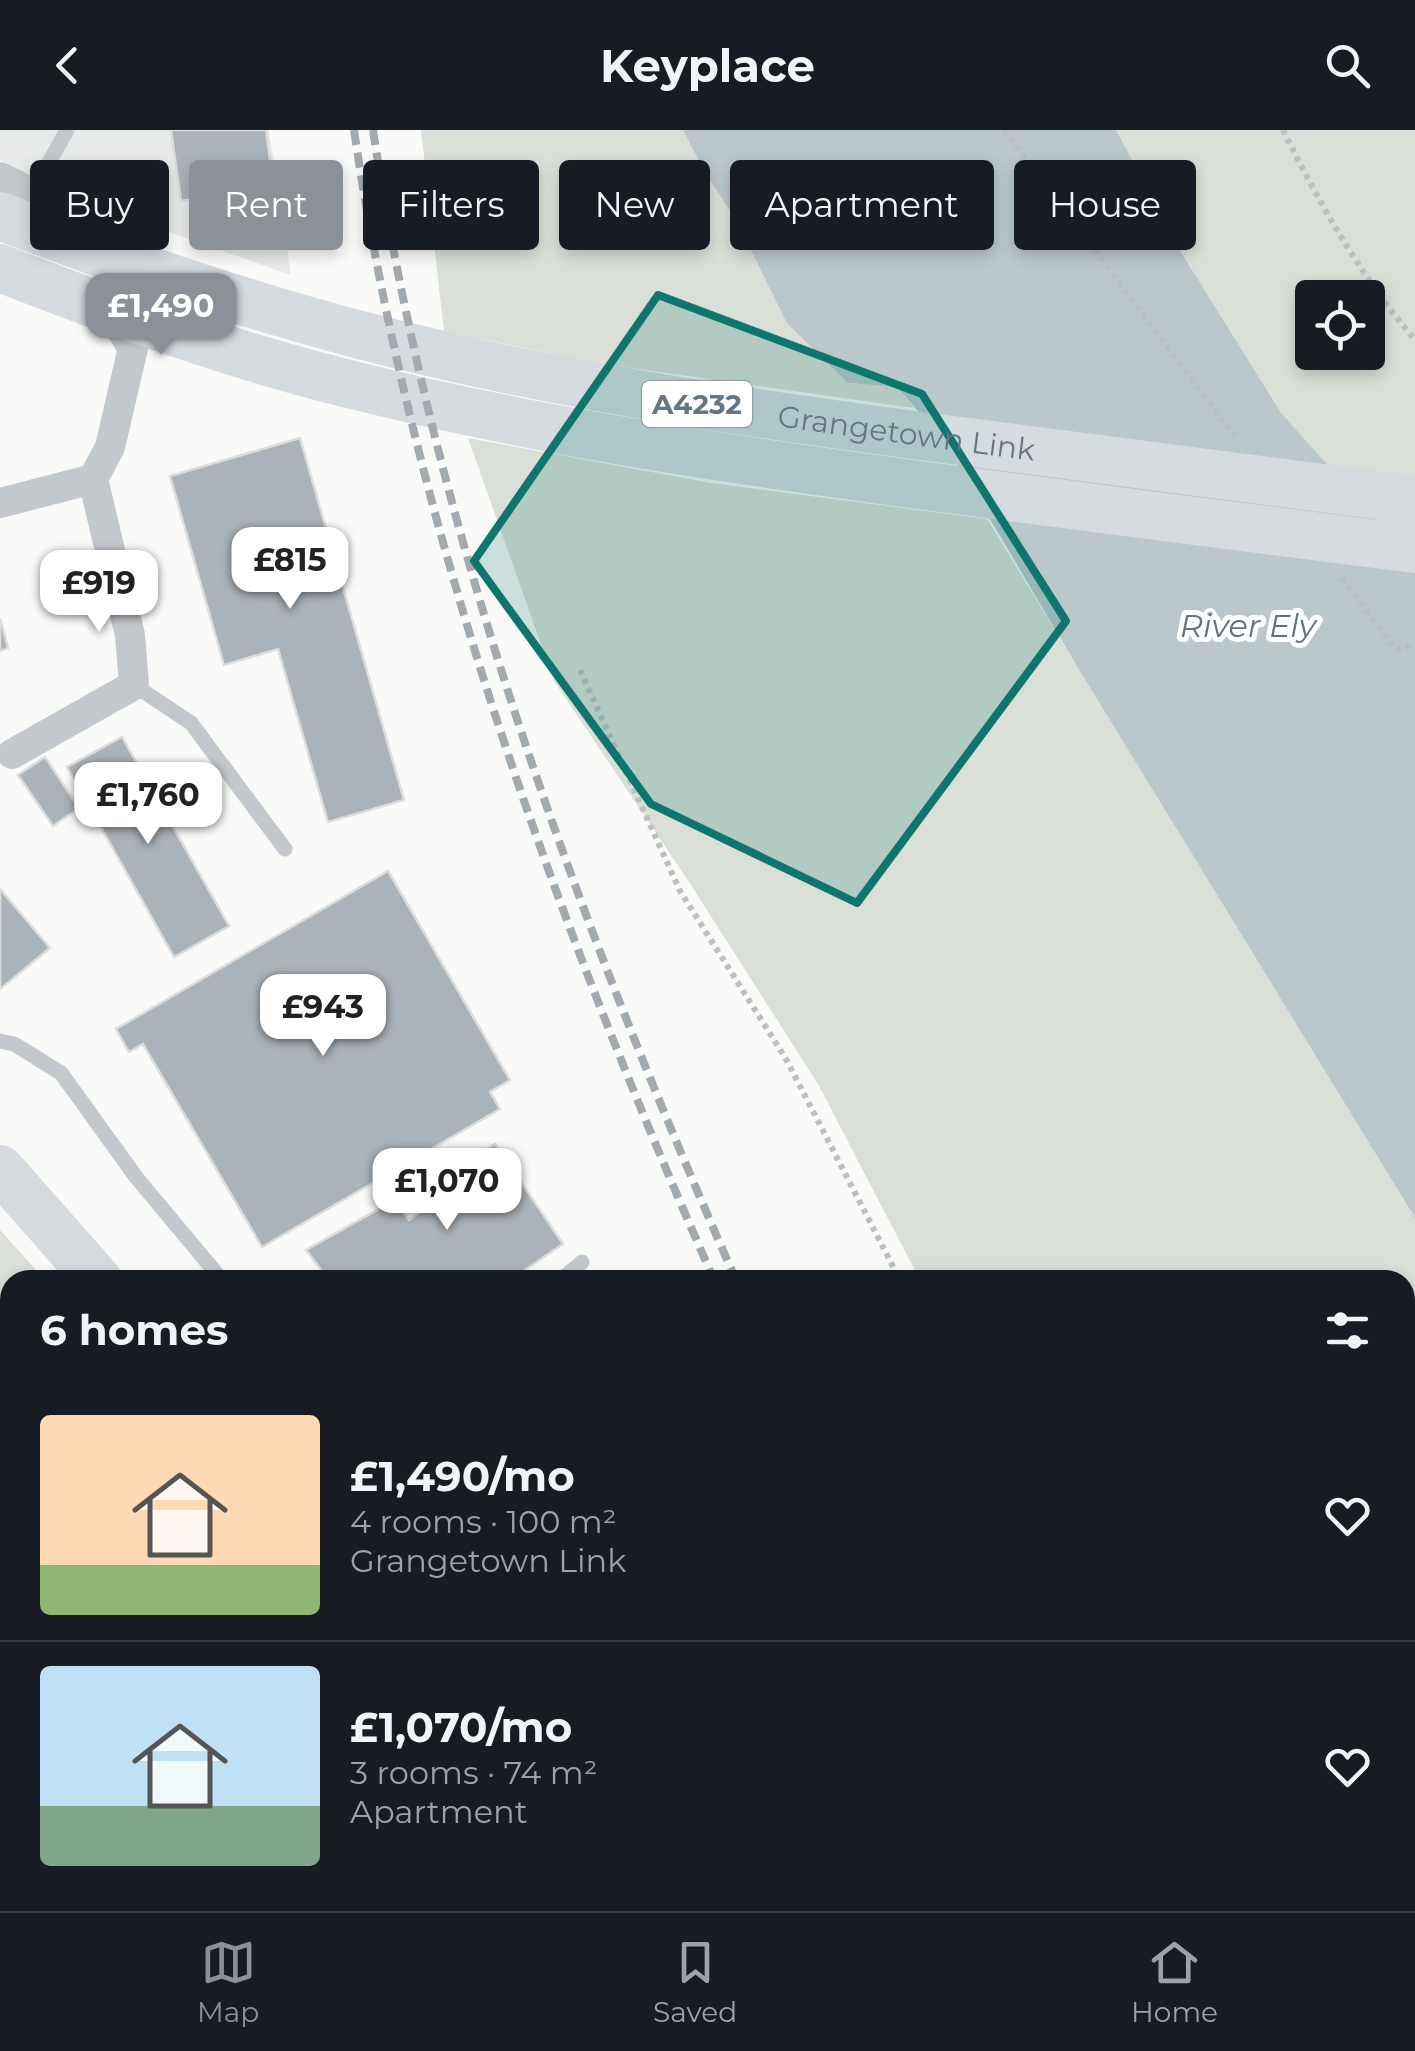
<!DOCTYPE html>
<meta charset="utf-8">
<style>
body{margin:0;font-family:Montserrat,sans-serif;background:#242831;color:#f1f3f6;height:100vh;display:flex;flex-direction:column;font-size:38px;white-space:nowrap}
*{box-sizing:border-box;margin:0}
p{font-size:32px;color:#9ea1a6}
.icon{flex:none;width:55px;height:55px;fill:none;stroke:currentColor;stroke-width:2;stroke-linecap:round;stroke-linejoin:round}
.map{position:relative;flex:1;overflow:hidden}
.panel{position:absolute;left:0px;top:1140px;width:1415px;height:642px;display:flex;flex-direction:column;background:#171b24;border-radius:30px 30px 0 0;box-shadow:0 5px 15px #0003}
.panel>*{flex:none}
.top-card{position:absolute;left:30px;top:30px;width:1355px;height:90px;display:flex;gap:20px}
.fabs{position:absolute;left:1295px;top:150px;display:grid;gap:20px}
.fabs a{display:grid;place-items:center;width:90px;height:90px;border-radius:10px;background:#171b24;box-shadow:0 5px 15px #0003;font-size:50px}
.price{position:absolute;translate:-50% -85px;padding:0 22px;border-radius:20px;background:#fff;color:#222;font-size:32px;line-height:65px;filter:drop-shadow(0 2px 5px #0008)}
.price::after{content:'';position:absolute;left:50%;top:60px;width:30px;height:22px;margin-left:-15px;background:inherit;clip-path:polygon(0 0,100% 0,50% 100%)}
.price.on{background:#8c9099;color:#fff}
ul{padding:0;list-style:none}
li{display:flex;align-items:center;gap:30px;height:250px;padding:0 40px}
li+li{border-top:2px solid #363941}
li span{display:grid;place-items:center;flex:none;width:280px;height:200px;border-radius:10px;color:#555}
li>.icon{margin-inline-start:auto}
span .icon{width:120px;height:120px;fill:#fffc;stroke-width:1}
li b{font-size:42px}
h2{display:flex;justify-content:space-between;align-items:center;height:120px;padding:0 40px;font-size:42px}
.pill{padding:0 35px;border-radius:10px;background:#171b24;box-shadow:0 5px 15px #0003;font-size:35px;line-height:90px}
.pill.on{background:#8c9099;color:#fff}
header{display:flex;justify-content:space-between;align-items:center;height:130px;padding:0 40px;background:#171b24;font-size:45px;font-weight:700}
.dock{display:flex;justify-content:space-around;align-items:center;height:140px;border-top:2px solid #363941;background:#171b24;font-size:28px;color:#9ea1a6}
.dock a{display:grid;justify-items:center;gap:5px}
.dock .on{color:#8c9099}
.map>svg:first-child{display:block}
</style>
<header><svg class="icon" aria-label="back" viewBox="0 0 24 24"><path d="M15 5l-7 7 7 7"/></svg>Keyplace<svg class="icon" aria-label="search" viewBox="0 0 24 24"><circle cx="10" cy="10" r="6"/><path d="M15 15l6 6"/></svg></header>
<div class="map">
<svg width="1415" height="1781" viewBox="0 0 1415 1781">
<rect width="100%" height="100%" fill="#fafaf8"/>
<!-- built -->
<path fill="#e8e9e9" d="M 0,0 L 269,0 L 291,145 L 67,66 L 0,30 Z"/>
<!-- green -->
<path fill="#dadfd7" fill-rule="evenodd" d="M 421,0 L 683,0 L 705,43 L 848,253 L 897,257 L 914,278 L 595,233 L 444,201 Z
M 1102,0 L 1415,0 L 1415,438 L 1301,321 ZM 1312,168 L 1368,168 L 1368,222 L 1312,222 Z
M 468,308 L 711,353 L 987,389 L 1415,1088 L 1415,1781 L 1252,1781 L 1247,1773 L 1405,1772 L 1405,1150 L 920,1150 L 818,954 L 689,752 L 554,551 Z
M 0,1100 L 45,1150 L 10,1150 L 10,1772 L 605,1772 L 613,1781 L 0,1781 Z"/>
<!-- water -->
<path fill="#bbc7cb" d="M 683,0 L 1116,0 L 1182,124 L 1281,283 L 1415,433 L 1415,1088 L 1078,538 L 944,311 L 897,257 L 848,253 L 787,193 L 735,88 L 705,43 Z"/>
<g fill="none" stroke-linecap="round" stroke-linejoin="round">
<!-- stream -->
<path stroke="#bbc7cb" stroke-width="10" d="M 0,1695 L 10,1694"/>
</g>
<!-- building -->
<path fill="#aab3b9" stroke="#dcdcda" stroke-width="2.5" d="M 171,0 L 266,0 L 274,58 L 181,71 Z
M 300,308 L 404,670 L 328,692 L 278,519 L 224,535 L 170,346 Z
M 0,488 L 8,518 L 0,521 Z
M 122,607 L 229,796 L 174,827 L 67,637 Z
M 45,627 L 79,678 L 53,696 L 18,645 Z
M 388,741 L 510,950 L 490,962 L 500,979 L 262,1117 L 143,914 L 129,922 L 116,899 Z
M 0,759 L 50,818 L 0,859 Z
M 495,1014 L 563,1114 L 510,1150 L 329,1150 L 306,1120 L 395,1070 L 409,1090 L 448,1064 L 440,1052 Z
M 0,1516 L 10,1521 L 10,1577 L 0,1572 Z
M 84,1772 L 141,1772 L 142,1773 L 139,1781 L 80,1781 Z
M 152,1772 L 187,1772 L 184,1781 L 149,1781 Z
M 254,1772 L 331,1772 L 330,1781 L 299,1781 Z
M 347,1772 L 436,1772 L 434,1781 L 345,1781 Z
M 481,1772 L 518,1772 L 507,1781 L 488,1781 Z
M 922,1772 L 957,1772 L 949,1781 L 931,1781 Z"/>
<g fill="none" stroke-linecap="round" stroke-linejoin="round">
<!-- path -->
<path stroke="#bbbfc2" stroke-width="6" stroke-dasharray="5 5" stroke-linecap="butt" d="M 1004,0 L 1235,306
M 1283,0 C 1319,73 1362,148 1415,210
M 1342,448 L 1396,520 L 1415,515
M 580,540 L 680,761 L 786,929 L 900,1150
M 1225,1772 L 1229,1781"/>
<!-- lane -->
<path stroke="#c3c8cc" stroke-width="15" d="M 32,63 L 67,0
M 134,555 L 191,593 L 285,719
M 0,911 L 14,914 L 61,943 L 136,1047 L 222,1150
M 561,1150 L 582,1132
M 839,1772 L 849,1781"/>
<!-- street -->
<path stroke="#c3c8cc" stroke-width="30" d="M 0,47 L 32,63 L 62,110
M 0,373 L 93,349 L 110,317 L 133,218 L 107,178
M 12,624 L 134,555 L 130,505 L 93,349
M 0,1464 L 10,1469
M 627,1781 L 637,1772"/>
<!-- primary -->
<g stroke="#d6dbdf" stroke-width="48">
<path id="s1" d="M 0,86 C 144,141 288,190 438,224 C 600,262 764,285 929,307 C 1091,328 1253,349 1415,370"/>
<path d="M 0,138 C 113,182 228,224 345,253 C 534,301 726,329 919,355 C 1084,377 1250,398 1415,419"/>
<path d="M 0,1039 L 98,1150"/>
<path d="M 706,1772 L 716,1781"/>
</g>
<!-- rail -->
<path stroke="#a2aab0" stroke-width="8" stroke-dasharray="15 8" stroke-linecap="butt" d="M 354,0 C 412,394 554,787 714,1150
M 373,0 C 433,398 574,783 736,1150
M 1042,1772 L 1047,1781
M 1063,1772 L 1068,1781"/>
</g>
<!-- marked area -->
<path fill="#0f766e" fill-opacity="0.2" stroke="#0f766e" stroke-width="8" stroke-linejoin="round" d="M 658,165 L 922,264 L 1066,491 L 857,773 L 651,674 L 474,431 Z"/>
<g text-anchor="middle" stroke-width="10" stroke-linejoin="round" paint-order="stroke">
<!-- shield labels -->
<rect fill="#fff" stroke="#939fa8" stroke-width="2.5" x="642" y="251" width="110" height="46" rx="8"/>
<g font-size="28" font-weight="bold" fill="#657683">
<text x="697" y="284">A4232</text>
</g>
<!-- street labels -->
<g font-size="30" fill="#657683" stroke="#fff">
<text dy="10" stroke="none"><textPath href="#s1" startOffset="935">Grangetown Link</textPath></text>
</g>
<!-- water labels -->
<g font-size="32" font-style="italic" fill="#60757c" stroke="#fff">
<text x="1248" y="507">River Ely</text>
</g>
</g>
</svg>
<div class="fabs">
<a><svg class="icon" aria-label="locate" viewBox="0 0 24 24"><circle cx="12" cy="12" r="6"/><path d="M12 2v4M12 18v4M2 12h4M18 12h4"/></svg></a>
</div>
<b class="price on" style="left:161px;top:228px">£1,490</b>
<b class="price" style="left:290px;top:482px">£815</b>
<b class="price" style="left:99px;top:505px">£919</b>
<b class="price" style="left:148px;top:717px">£1,760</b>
<b class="price" style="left:323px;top:929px">£943</b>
<b class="price" style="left:447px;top:1103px">£1,070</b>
<div class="top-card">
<a class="pill">Buy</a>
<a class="pill on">Rent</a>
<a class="pill">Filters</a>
<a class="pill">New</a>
<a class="pill">Apartment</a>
<a class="pill">House</a>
</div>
<section class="panel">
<h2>6 homes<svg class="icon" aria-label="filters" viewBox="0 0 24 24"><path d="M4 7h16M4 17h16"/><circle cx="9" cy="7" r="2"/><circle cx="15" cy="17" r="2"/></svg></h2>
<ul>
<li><span style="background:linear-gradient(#ffd9b3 75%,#8fb573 0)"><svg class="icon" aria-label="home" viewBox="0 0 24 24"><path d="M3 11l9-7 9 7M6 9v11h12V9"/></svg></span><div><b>£1,490/mo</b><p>4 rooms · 100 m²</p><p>Grangetown Link</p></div><svg class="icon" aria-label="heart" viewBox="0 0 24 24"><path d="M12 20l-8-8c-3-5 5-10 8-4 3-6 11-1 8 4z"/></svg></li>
<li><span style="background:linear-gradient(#bfe0f5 70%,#7fa58c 0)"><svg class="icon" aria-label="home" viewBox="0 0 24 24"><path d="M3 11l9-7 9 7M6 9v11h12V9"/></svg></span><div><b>£1,070/mo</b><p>3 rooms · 74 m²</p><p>Apartment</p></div><svg class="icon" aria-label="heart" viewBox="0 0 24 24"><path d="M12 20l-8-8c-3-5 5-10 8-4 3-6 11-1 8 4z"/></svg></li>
</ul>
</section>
</div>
<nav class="dock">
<a class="on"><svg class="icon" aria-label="map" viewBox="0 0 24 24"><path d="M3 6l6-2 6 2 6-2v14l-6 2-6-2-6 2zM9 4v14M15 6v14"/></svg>Map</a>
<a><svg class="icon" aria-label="saved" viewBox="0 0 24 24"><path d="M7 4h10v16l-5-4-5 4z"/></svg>Saved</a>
<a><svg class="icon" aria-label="home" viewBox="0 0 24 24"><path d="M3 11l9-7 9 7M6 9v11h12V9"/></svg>Home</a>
</nav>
